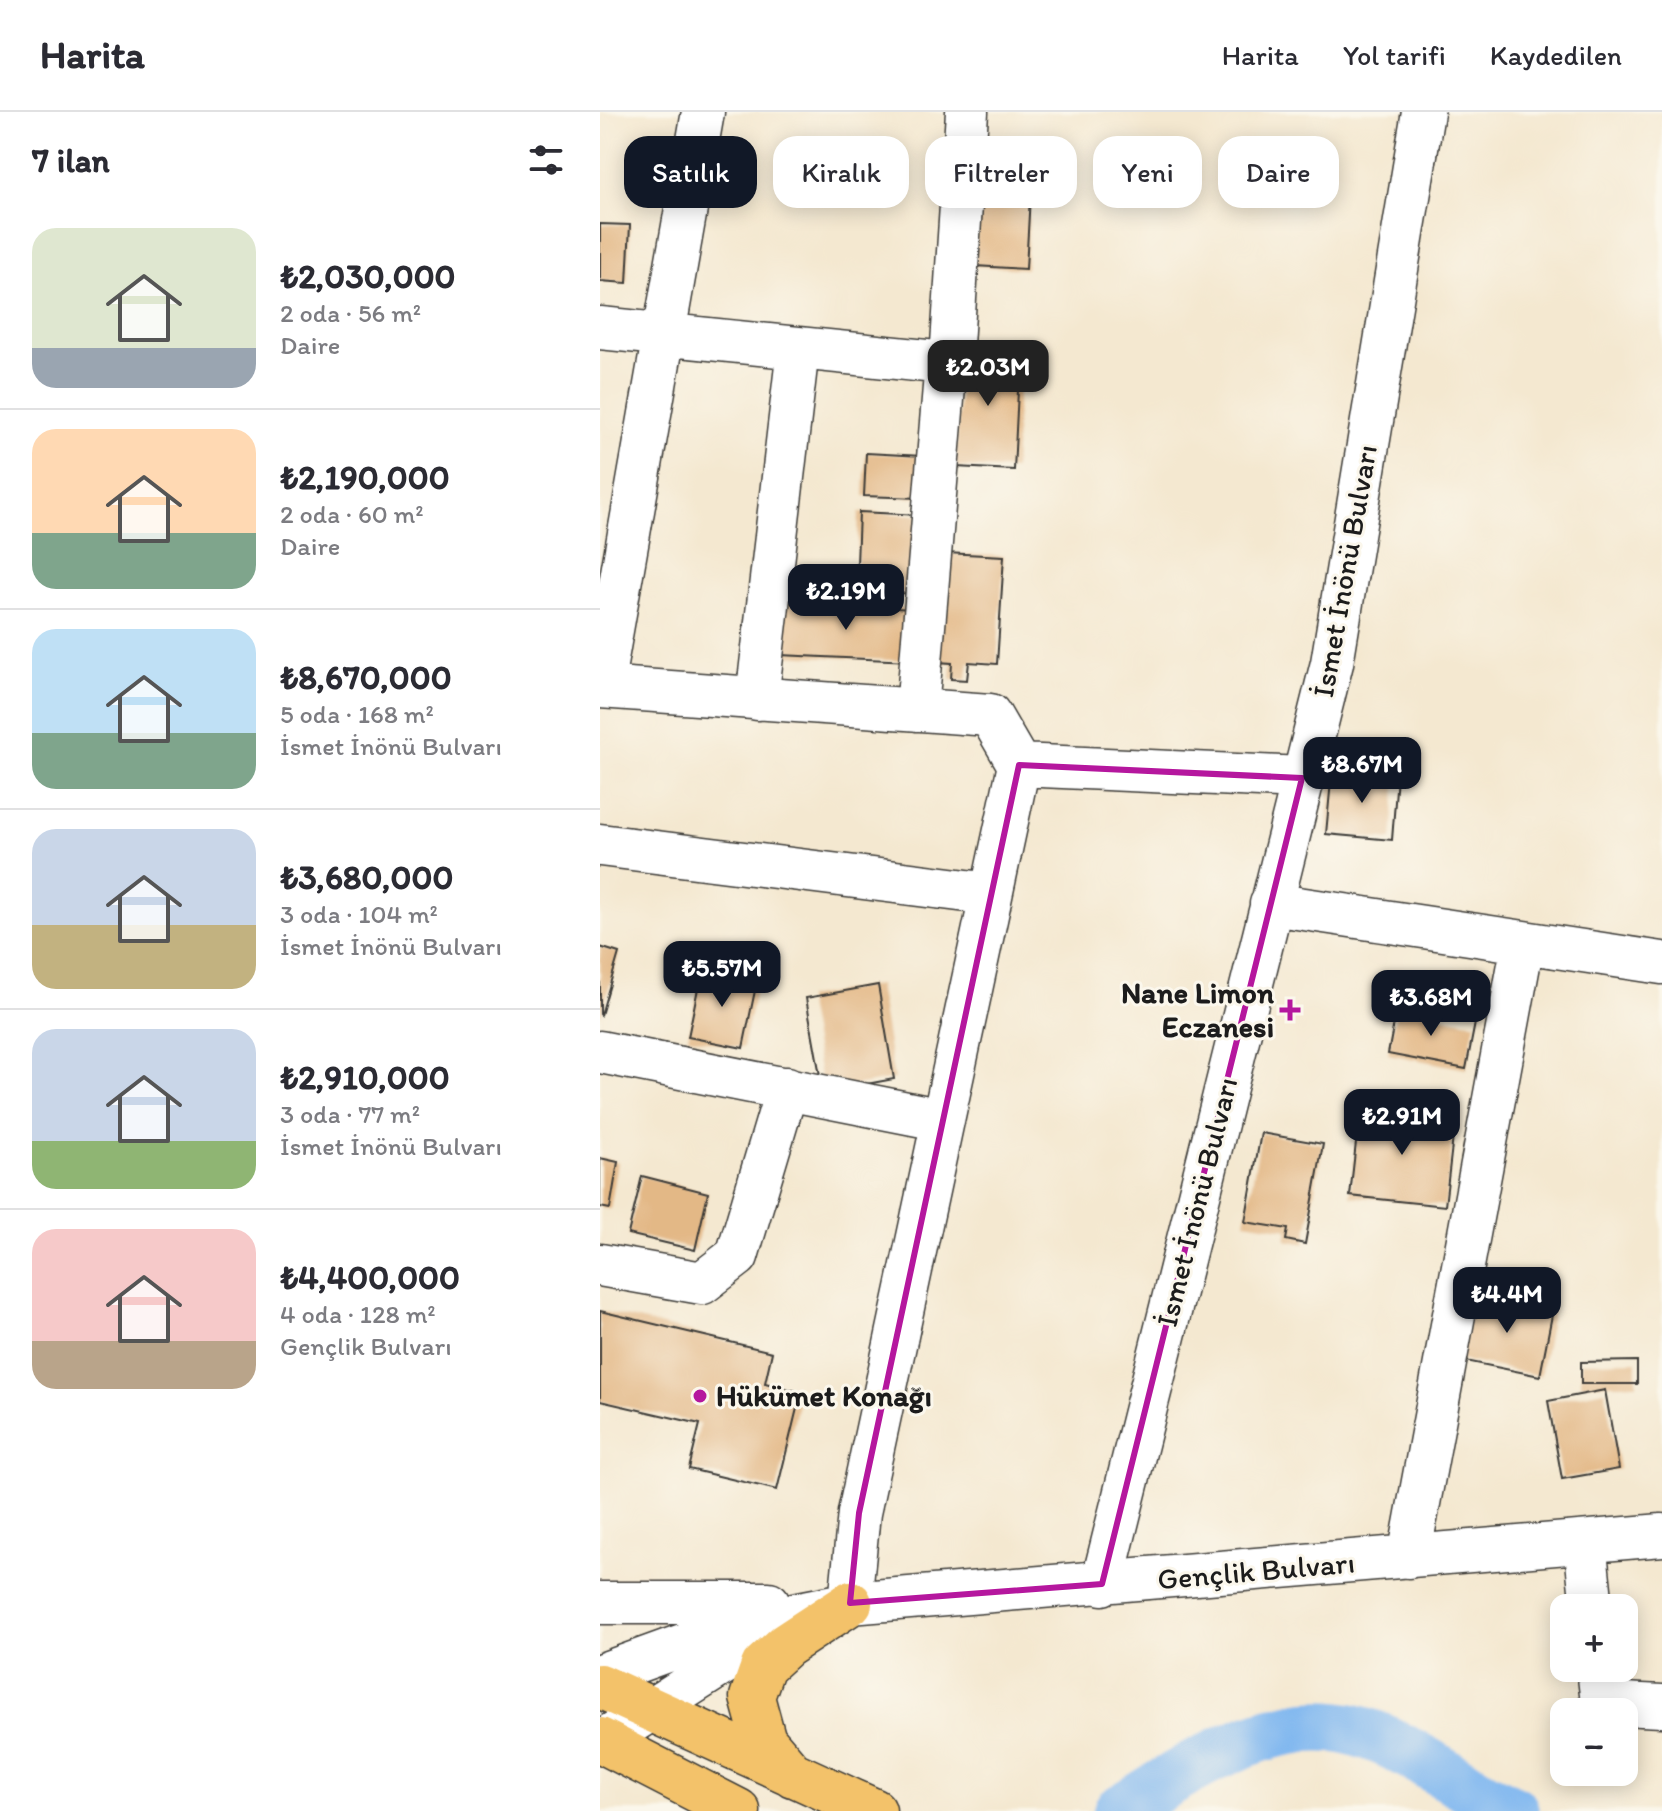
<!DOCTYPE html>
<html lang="tr">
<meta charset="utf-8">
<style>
body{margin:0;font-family:Itim,sans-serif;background:#f2f2f3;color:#2b2b33;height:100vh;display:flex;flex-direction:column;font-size:30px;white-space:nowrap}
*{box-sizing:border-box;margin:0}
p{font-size:26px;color:#7c7c81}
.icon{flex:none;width:44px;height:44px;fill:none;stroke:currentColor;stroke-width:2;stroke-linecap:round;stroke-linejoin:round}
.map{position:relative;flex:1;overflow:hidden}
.side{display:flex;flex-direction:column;background:#fff;width:600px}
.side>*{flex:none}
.guide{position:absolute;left:24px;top:24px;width:760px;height:72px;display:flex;gap:16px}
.tools{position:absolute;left:950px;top:1482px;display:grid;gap:16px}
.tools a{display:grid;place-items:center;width:88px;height:88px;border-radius:16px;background:#fff;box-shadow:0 4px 20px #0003;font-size:40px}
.price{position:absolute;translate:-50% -68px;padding:0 18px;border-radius:16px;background:#111827;color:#fff;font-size:26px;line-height:52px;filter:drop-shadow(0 2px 4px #0008)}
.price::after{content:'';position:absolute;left:50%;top:48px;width:24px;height:18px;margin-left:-12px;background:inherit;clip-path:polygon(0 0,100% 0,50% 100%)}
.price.on{background:#222;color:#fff}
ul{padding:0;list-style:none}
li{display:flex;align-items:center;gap:24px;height:200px;padding:0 32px}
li+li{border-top:2px solid #e1e1e2}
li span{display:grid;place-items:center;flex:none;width:224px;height:160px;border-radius:24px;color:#555}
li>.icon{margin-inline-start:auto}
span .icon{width:96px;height:96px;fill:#fffc;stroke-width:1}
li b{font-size:34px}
h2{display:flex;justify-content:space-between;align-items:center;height:96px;padding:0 32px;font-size:34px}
.tag{padding:0 28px;border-radius:24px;background:#fff;box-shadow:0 4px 20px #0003;font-size:28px;line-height:72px}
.tag.on{background:#111827;color:#fff}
header{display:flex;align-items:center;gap:48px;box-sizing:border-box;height:112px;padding:0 40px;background:#fff;border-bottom:2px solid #e1e1e2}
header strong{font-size:38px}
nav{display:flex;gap:44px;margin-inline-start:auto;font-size:28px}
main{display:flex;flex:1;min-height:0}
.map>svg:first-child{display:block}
</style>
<header>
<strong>Harita</strong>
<nav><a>Harita</a><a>Yol tarifi</a><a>Kaydedilen</a></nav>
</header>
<main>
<section class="side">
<h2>7 ilan<svg class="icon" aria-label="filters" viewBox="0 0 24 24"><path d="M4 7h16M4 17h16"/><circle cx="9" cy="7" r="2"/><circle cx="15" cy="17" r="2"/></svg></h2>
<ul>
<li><span style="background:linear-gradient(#dfe7d0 75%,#9aa5b1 0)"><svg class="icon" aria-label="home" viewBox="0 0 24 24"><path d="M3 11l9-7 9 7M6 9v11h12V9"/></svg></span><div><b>₺2,030,000</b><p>2 oda · 56 m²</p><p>Daire</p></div></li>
<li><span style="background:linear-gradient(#ffd9b3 65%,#7fa58c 0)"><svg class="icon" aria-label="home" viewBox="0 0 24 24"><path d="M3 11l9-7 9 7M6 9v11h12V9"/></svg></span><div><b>₺2,190,000</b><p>2 oda · 60 m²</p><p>Daire</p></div></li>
<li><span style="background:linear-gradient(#bfe0f5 65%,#7fa58c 0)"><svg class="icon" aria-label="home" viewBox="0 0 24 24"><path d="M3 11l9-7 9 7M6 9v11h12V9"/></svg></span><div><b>₺8,670,000</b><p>5 oda · 168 m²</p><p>İsmet İnönü Bulvarı</p></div></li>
<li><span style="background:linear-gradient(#c9d6e8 60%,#c2b280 0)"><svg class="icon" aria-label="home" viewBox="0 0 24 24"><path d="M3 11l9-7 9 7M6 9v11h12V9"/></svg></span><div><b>₺3,680,000</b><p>3 oda · 104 m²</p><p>İsmet İnönü Bulvarı</p></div></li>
<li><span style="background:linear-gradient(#c9d6e8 70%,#8fb573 0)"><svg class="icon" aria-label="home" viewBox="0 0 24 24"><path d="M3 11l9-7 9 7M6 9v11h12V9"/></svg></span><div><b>₺2,910,000</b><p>3 oda · 77 m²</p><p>İsmet İnönü Bulvarı</p></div></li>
<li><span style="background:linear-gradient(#f6c9c9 70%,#b9a48a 0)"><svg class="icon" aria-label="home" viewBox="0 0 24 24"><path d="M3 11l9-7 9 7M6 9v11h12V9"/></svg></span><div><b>₺4,400,000</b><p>4 oda · 128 m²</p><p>Gençlik Bulvarı</p></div></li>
</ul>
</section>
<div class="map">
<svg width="1062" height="1699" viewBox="0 0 1062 1699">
<rect width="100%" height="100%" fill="#fbf7ec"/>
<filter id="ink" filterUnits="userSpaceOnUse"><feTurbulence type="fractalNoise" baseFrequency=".0125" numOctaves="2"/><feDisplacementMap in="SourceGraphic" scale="16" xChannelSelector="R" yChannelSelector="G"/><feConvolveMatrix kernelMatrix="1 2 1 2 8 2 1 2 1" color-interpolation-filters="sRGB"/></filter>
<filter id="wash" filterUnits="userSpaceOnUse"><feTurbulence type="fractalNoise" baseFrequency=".006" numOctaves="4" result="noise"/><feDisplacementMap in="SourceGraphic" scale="32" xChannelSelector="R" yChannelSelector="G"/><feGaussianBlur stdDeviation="1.8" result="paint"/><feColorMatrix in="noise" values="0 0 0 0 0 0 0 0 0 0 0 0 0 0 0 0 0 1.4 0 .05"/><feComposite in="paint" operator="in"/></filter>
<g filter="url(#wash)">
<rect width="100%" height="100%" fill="#f4e8d0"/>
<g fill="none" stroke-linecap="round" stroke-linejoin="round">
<!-- river -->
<path stroke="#80b7ef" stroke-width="52" d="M 519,1699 C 599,1651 693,1582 790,1631 C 832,1652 871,1679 913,1699"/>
</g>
<g id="blocks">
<!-- building -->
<path fill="#e3b886" d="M 379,80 L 430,83 L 426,157 L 375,154 Z
M 0,112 L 30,113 L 27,171 L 0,169 Z
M 361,235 L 420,238 L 414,358 L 356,355 Z
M 266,341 L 322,344 L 320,386 L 264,384 Z
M 259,400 L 320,403 L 317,482 L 256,479 Z
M 345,441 L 404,444 L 397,552 L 369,550 L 367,568 L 351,567 L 352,551 L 338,550 Z
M 183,490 L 313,497 L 310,549 L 180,543 Z
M 732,658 L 797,664 L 792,728 L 726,722 Z
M 0,835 L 19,841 L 1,903 L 0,902 Z
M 102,857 L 157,869 L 143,936 L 88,925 Z
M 278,873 L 294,967 L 223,980 L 206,886 Z
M 797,895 L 875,911 L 866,957 L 788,942 Z
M 760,995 L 855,1007 L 845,1094 L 750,1084 Z
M 661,1021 L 723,1032 L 705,1132 L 686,1128 L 688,1117 L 645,1110 Z
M 0,1046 L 18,1050 L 10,1097 L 0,1095 Z
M 42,1064 L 108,1081 L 95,1138 L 28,1122 Z
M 874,1183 L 953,1198 L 940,1264 L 861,1248 Z
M 0,1199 L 172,1240 L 165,1271 L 201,1280 L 177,1378 L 89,1357 L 100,1312 L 0,1289 Z
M 1037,1249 L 1037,1272 L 981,1272 L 981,1250 Z
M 1005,1278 L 1019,1357 L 962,1367 L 948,1289 Z"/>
</g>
</g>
<g filter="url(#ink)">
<use href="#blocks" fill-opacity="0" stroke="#3c3b37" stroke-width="2"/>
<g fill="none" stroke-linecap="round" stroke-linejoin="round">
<!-- minor casing -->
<g stroke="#3c3b37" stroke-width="45">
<path id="minor" d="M 0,216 L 346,251
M 0,575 L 390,603 L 419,653 L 259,1401 L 250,1491
M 2,575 L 103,0
M 157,587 L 198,237
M 317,598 L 346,251 L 352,233 L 367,0
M 419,653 L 702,666
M 0,733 L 391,782
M 671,792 L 1062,851
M 0,940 L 343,1008
M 0,1153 L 102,1171 L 137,1144 L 187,976
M 985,1430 L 992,1496
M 809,1445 L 923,831
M 502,1472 L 732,551 L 823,0
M 0,1491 L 169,1491
M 998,1556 L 1002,1591 L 1062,1594
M 0,1563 L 138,1513 L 250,1491 L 1062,1423
M 2,1629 L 154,1532 L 179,1521"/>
</g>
<!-- highway casing -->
<g stroke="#3c3b37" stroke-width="47">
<path id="highway" d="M 0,1574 L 274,1699
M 0,1628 L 138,1699
M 193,1663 L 164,1629 L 152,1585 L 163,1554 L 186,1533 L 250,1491"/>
</g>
<!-- minor -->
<use href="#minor" stroke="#fff" stroke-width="42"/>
<!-- highway -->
<use href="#highway" stroke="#f3c26a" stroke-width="44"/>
</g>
</g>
<!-- marked area -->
<path fill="none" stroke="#b5179e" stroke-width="6" stroke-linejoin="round" d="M 419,653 L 702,666 L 502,1472 L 250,1491 L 259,1401 Z"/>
<!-- markers -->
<g fill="#b5179e" stroke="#fbf7ec" stroke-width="3">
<path d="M686 886h8v8h8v8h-8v8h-8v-8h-8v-8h8z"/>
<circle cx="100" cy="1284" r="8"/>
</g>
<g text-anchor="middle" stroke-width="6" stroke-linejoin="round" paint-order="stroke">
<!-- street labels -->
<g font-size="30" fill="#1c1c1c" stroke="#fbf7ec">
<text transform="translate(745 459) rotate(-80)" y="10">İsmet İnönü Bulvarı</text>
<text transform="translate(597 1090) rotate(-76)" y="10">İsmet İnönü Bulvarı</text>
<text transform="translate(656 1459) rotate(-5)" y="10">Gençlik Bulvarı</text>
</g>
<!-- poi labels -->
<g font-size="30" font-weight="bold" fill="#1c1c1c" stroke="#fbf7ec" text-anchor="end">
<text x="674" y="891">Nane Limon<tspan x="674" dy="34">Eczanesi</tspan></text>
<text x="116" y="1294" text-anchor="start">Hükümet Konağı</text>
</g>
</g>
</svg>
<div class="tools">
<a>+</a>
<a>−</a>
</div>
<b class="price on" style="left:388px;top:296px">₺2.03M</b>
<b class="price" style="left:246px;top:520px">₺2.19M</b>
<b class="price" style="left:762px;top:693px">₺8.67M</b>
<b class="price" style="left:122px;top:897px">₺5.57M</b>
<b class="price" style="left:831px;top:926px">₺3.68M</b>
<b class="price" style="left:802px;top:1045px">₺2.91M</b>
<b class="price" style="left:907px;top:1223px">₺4.4M</b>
<div class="guide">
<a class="tag on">Satılık</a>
<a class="tag">Kiralık</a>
<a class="tag">Filtreler</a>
<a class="tag">Yeni</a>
<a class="tag">Daire</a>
</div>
</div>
</main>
